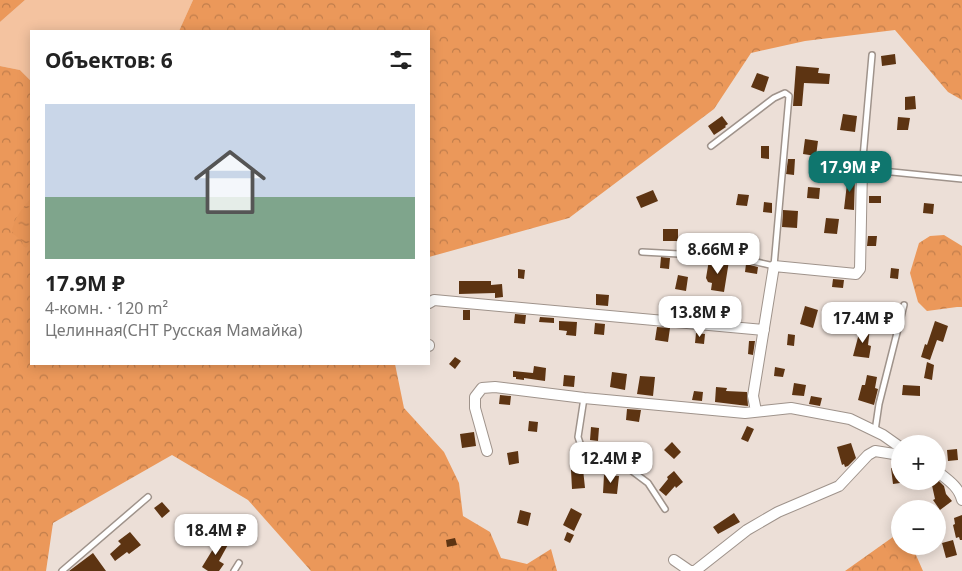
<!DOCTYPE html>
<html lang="ru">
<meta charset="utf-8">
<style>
body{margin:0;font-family:"Noto Sans",sans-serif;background:#f2f2f2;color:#222;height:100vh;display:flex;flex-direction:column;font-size:19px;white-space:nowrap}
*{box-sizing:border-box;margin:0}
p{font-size:16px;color:#767676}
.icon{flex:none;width:28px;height:28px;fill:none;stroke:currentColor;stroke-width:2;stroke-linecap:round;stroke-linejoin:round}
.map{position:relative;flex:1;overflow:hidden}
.panel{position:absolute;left:30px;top:30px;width:400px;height:335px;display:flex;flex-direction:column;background:#fff;border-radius:0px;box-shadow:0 2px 12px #0003}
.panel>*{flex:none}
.controls{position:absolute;left:891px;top:435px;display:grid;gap:10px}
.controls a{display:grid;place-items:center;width:55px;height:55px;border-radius:50%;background:#fff;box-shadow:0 2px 12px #0003;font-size:25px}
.price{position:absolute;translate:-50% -42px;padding:0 11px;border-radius:10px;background:#fff;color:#222;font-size:16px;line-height:32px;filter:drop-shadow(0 1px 2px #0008)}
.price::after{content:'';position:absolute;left:50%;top:30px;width:15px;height:11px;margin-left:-8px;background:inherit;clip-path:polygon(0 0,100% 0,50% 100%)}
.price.current{background:#0f766e;color:#fff}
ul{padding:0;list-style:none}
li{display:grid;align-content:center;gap:10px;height:265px;padding:0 15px}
li span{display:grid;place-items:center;height:155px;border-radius:0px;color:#555}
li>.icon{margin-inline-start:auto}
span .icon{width:90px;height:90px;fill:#fffc;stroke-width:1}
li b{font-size:21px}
h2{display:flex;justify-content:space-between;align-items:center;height:60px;padding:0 15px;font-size:21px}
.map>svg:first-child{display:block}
</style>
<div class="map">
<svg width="962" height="571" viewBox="0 0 962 571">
<defs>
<pattern id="forest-crowns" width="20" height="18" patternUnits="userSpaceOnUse" patternTransform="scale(1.25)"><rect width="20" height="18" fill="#eb985a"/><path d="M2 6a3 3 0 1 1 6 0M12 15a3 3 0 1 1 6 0" fill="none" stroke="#c07d4b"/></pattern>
<pattern id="water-ripples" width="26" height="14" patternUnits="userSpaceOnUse" patternTransform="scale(1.25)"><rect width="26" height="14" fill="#e89557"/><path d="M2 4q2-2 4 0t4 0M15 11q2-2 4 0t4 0" fill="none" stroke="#be7b49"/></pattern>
</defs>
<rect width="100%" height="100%" fill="#ecdfd7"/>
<!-- grass -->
<path fill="#f4c3a0" d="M 25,0 L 193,0 L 179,31 L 31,31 L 31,81 L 20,70 L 0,66 L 0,22 Z"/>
<!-- forest -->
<path fill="url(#forest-crowns)" d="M 0,0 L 25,0 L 0,22 Z
M 193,0 L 962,0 L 962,100 L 948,92 L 895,30 L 805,41 L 751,53 L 714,109 L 569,218 L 429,257 L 429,31 L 179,31 Z
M 0,66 L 20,70 L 31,81 L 31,364 L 395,364 L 404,408 L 444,452 L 459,483 L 463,516 L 490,532 L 501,558 L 527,564 L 551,549 L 557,571 L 311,571 L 248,500 L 172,455 L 53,523 L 46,571 L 0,571 Z
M 944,235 L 962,246 L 962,307 L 957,307 L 927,311 L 918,302 L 910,273 L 919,243 L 930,236 Z
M 900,532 L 900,546 L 912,546 L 923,571 L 845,571 Z"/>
<!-- water -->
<path fill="url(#water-ripples)" d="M 31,198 L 31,242 L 26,248 L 23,246 L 22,241 L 12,233 C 12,220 23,208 31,198 Z"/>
<!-- building -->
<path fill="#5d3412" d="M 895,54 L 896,64 L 882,66 L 881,56 Z
M 796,66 L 819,68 L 818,73 L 830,74 L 829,84 L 804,83 L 802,106 L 793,106 Z
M 757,73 L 769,77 L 764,92 L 751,87 Z
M 915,96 L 916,109 L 905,110 L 905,97 Z
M 843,114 L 857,116 L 855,132 L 840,130 Z
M 722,116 L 728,124 L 725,126 L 726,127 L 714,135 L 708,126 Z
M 898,117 L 910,118 L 908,130 L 897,130 Z
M 805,139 L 818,141 L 816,156 L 803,154 Z
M 761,146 L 769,146 L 769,159 L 761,158 Z
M 788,159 L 795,159 L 794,175 L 786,174 Z
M 848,175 L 855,176 L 854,210 L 844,209 Z
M 808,187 L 820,188 L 819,199 L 807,198 Z
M 653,190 L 658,201 L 641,208 L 636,197 Z
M 738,194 L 749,195 L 747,206 L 736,205 Z
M 869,196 L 881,196 L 881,203 L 869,203 Z
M 764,202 L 772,203 L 772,213 L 763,212 Z
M 924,203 L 934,204 L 933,214 L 923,213 Z
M 783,210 L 798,211 L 797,228 L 782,227 Z
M 826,218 L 839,219 L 837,234 L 824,233 Z
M 663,229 L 678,229 L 678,241 L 663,241 Z
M 868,236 L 877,236 L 876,246 L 867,246 Z
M 661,257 L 670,258 L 669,269 L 660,268 Z
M 709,260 L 729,261 L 724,292 L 711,290 L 712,283 L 708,282 L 706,278 Z
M 746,264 L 758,267 L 757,274 L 745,272 Z
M 891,268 L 899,269 L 898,279 L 890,278 Z
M 518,269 L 525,270 L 524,279 L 518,278 Z
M 678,275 L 688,277 L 686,291 L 675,289 Z
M 833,279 L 844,280 L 843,288 L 832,287 Z
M 459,281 L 491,281 L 491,285 L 502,284 L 503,297 L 495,298 L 495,293 L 459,294 Z
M 596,294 L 609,295 L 608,306 L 596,305 Z
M 805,306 L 818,310 L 813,328 L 800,324 Z
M 463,310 L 470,310 L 470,320 L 463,320 Z
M 889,310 L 898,311 L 895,325 L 886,323 Z
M 515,314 L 526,315 L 525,324 L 514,323 Z
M 540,317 L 554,318 L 554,323 L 539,322 Z
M 559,321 L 577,322 L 576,336 L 566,335 L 567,331 L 559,330 Z
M 935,321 L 948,326 L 943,342 L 937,340 L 930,360 L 921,357 L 925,344 L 927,345 Z
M 595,323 L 605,324 L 604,335 L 594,334 Z
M 861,326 L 870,328 L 868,345 L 871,346 L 869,358 L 853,356 Z
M 657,327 L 670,328 L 668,342 L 655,340 Z
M 696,333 L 705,334 L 704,344 L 695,343 Z
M 788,334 L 795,335 L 794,346 L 787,345 Z
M 749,341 L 755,341 L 753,355 L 748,354 Z
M 455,357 L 461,361 L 455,369 L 449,364 Z
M 927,362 L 934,365 L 932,380 L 924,378 Z
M 534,366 L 546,368 L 545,381 L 524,378 L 524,380 L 516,379 L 516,377 L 513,377 L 513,371 L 533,373 Z
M 775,367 L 785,369 L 783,377 L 774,376 Z
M 612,372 L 627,374 L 625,390 L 610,387 Z
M 564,375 L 575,376 L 574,387 L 563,386 Z
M 867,375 L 877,377 L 875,388 L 878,389 L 874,405 L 858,400 L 862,385 L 865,385 Z
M 640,376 L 655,377 L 653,396 L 637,394 Z
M 794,383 L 806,385 L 804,396 L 792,395 Z
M 903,385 L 920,386 L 920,396 L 902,395 Z
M 716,387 L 727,388 L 726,391 L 747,392 L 748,406 L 715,402 Z
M 694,391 L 703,392 L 702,401 L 692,400 Z
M 500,395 L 511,396 L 510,405 L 499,404 Z
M 811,396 L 822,398 L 820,406 L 809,404 Z
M 627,409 L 641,410 L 639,422 L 626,420 Z
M 529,421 L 538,422 L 537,432 L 528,431 Z
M 747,426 L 754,429 L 748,442 L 741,439 Z
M 591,427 L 599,428 L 598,441 L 590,440 Z
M 474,432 L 476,446 L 462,448 L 460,434 Z
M 672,442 L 681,452 L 674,459 L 664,450 Z
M 851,443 L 856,458 L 848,466 L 845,467 L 844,464 L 842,465 L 837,447 Z
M 635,447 L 649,454 L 641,470 L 627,462 Z
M 957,449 L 958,460 L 948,461 L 947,450 Z
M 518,451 L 519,463 L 509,465 L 507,453 Z
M 900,467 L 900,483 L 893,484 L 891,468 Z
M 583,469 L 585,488 L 572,489 L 571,470 Z
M 674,471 L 683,482 L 676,488 L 675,486 L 666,496 L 659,490 L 668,479 L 667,477 Z
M 604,475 L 619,476 L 617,494 L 603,493 Z
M 931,481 L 939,481 L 944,486 L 946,494 L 952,501 L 940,510 L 933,500 L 935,499 Z
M 162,502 L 170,511 L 162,518 L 154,508 Z
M 571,508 L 582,514 L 574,531 L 563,525 Z
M 520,510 L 531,513 L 528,526 L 517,523 Z
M 734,513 L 740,522 L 718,534 L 713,527 Z
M 962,515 L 962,540 L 960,540 L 959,537 L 956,538 L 953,525 L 955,524 L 954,518 Z
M 130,532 L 141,545 L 129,554 L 127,552 L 115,561 L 110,554 L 121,544 L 118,541 Z
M 567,532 L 574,535 L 570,543 L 564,540 Z
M 221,536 L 230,541 L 219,561 L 224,564 L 219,571 L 208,571 L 202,567 Z
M 455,538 L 457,545 L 447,547 L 446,540 Z
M 953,540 L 957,555 L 946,558 L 942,543 Z
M 93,553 L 106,571 L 69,571 Z"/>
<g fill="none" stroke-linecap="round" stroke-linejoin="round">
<!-- service casing -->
<g stroke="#9f938b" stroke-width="8">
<path id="service" d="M 872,55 L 862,169 L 962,179
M 642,252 L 735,257 L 774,266 L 789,96 L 785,93 L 774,98 L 711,146
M 584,398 L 578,437 L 583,452 L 628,468 L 648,483 L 665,509
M 875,431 L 879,404 L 904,305
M 62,571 L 148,497
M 234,571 L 239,563"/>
</g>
<!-- minor casing -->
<g stroke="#9f938b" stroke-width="12">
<path id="minor" d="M 429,303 L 434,300 L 764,330
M 429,345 L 429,346
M 756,411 L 753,396 L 774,266 L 856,274 L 860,269 L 862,169
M 487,451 L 475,408 L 475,397 L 482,388 L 495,387 L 584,398 L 745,413 L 791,408 L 850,419 L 883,435 L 900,447
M 938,472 C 948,480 959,487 962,500
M 674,560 L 690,571 L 695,571 L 747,530 L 778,512 L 839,486 L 868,455 L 875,451 L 900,455"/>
</g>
<!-- service -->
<use href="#service" stroke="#fff" stroke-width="5"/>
<!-- minor -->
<use href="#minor" stroke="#fff" stroke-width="10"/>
</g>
</svg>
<div class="controls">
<a>+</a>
<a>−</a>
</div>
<b class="price current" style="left:850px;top:193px">17.9M ₽</b>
<b class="price" style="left:718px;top:275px">8.66M ₽</b>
<b class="price" style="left:700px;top:338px">13.8M ₽</b>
<b class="price" style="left:863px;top:344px">17.4M ₽</b>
<b class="price" style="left:611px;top:484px">12.4M ₽</b>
<b class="price" style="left:216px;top:556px">18.4M ₽</b>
<section class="panel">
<h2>Объектов: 6<svg class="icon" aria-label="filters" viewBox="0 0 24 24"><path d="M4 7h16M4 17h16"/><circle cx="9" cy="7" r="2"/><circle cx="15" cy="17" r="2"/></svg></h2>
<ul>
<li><span style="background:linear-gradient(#c9d6e8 60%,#7fa58c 0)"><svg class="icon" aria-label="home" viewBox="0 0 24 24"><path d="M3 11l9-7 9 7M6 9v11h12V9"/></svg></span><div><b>17.9M ₽</b><p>4-комн. · 120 m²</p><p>Целинная(СНТ Русская Мамайка)</p></div></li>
</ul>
</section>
</div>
